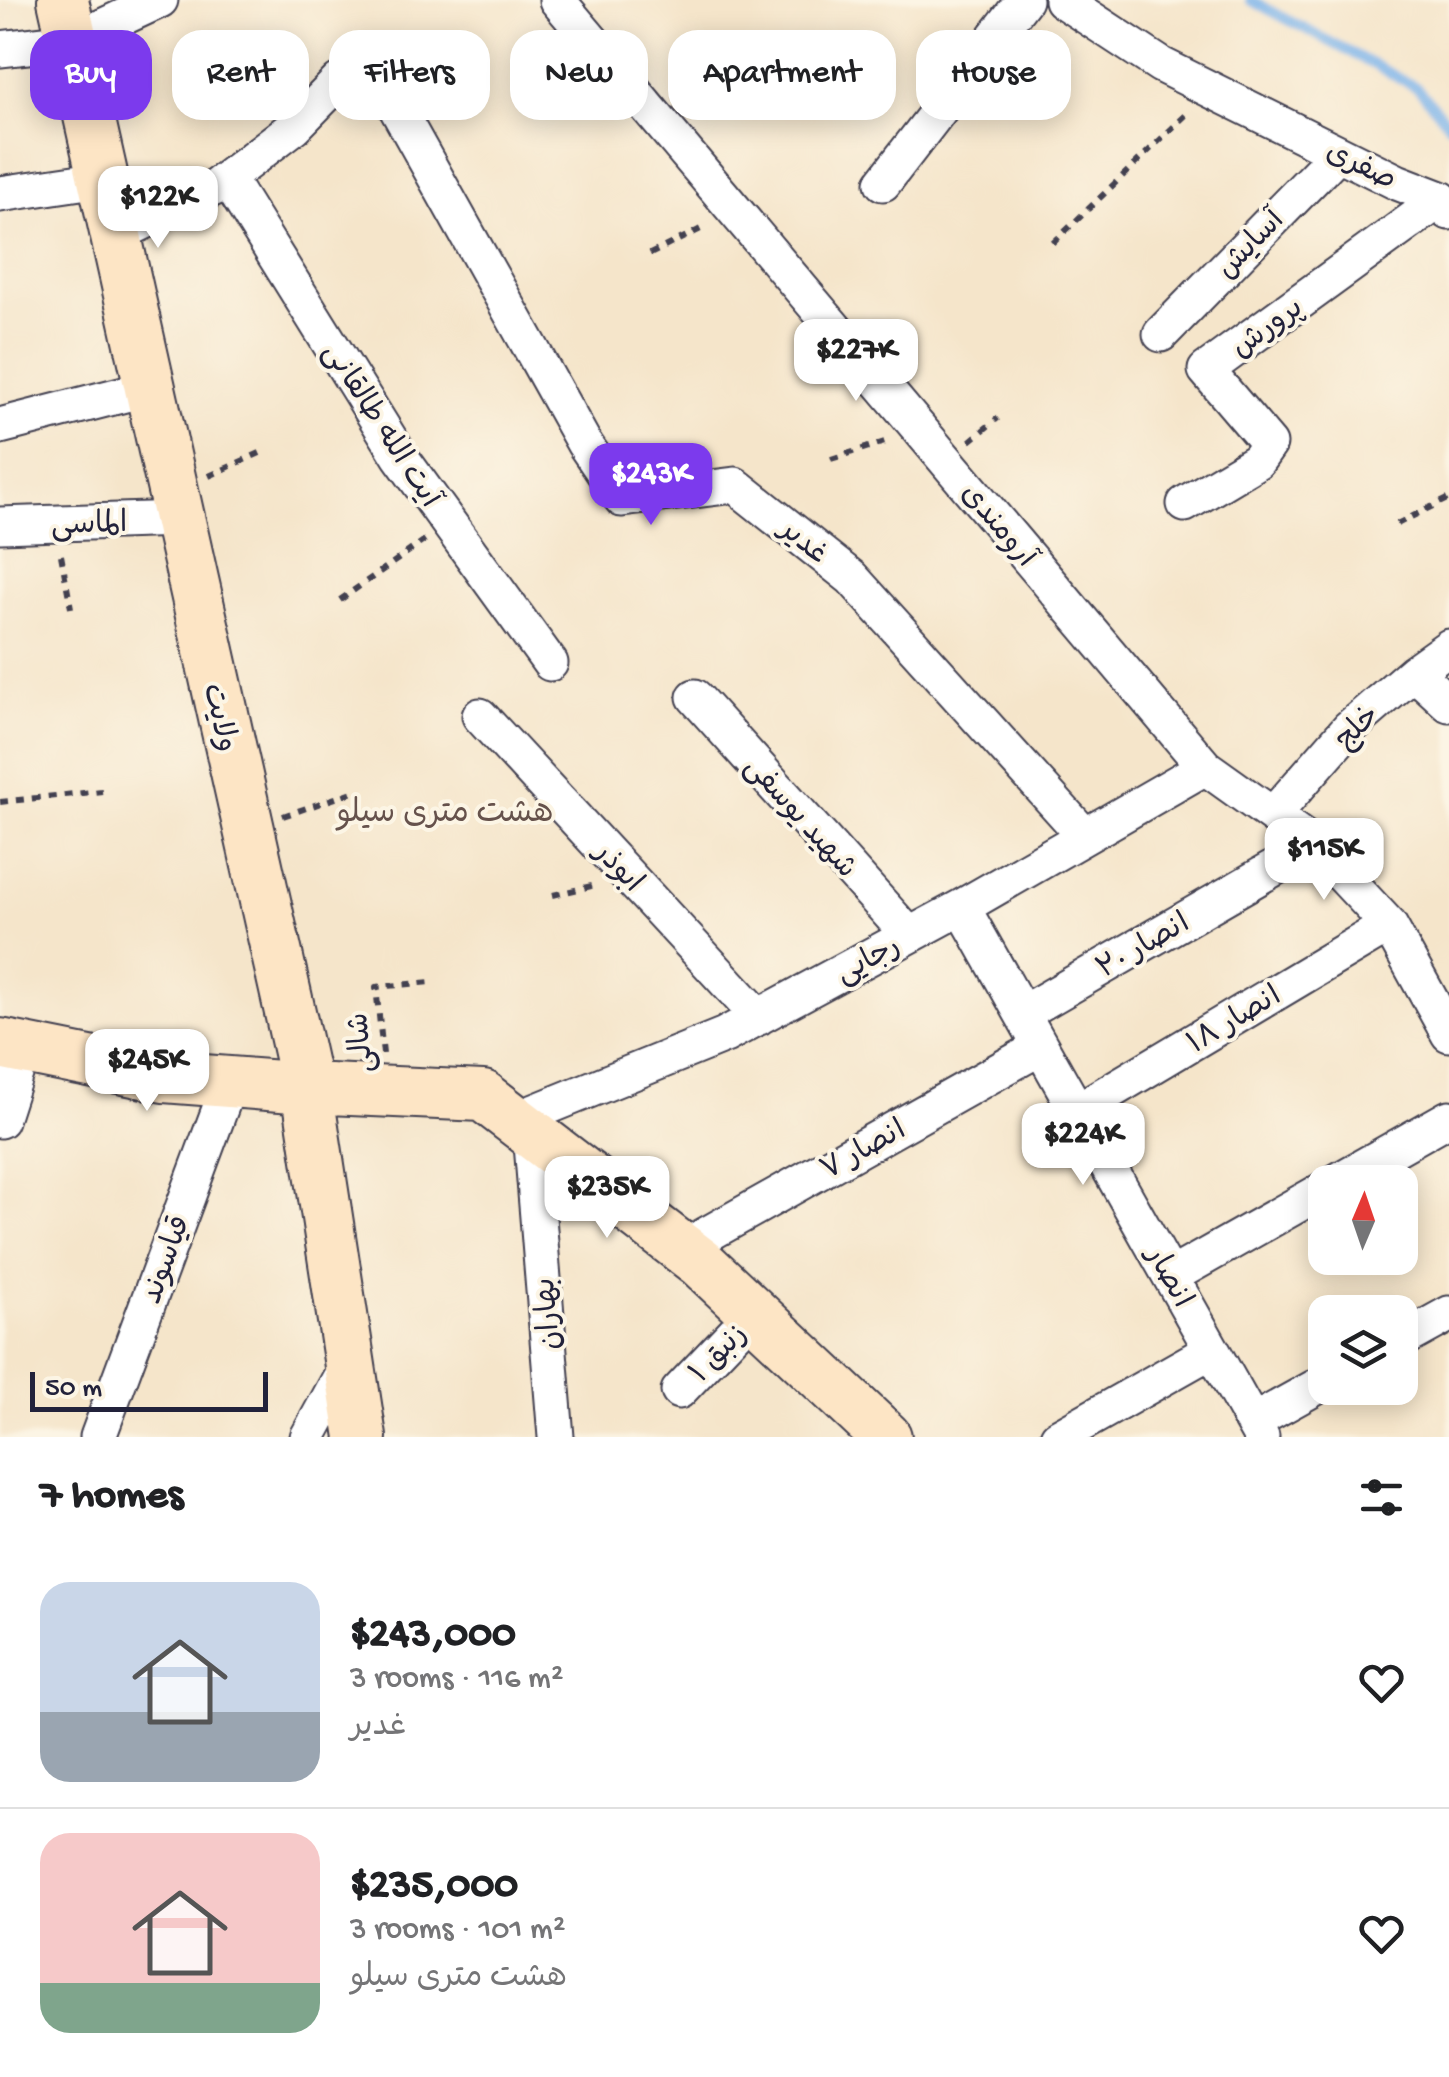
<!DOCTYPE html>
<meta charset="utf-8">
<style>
body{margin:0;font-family:"Gochi Hand","Playpen Sans Arabic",sans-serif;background:#f2f2f2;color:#202124;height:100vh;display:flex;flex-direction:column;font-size:38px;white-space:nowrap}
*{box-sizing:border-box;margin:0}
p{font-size:32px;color:#757577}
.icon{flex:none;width:55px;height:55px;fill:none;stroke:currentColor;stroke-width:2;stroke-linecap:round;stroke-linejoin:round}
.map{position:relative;height:1437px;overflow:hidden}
.side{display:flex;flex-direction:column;background:#fff;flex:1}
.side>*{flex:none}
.top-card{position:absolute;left:30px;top:30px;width:1390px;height:90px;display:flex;gap:20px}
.needle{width:65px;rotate:2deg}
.controls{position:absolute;left:1308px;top:1165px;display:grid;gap:20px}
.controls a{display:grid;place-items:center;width:110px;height:110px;border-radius:20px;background:#fff;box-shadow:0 5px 25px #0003;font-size:50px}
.scale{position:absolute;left:30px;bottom:25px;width:238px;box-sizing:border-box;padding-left:10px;border:5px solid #22223b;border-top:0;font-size:28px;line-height:35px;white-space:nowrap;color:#22223b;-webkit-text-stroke:8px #fcf5e5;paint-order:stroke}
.price{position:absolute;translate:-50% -85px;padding:0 22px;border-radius:20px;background:#fff;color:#222;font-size:32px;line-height:65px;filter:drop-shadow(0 2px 5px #0008)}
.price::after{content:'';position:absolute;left:50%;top:60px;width:30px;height:22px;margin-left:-15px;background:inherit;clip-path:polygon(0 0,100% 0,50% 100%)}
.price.current{background:#7c3aed;color:#fff}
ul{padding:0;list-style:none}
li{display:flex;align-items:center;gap:30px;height:250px;padding:0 40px}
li+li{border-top:2px solid #e0e0e0}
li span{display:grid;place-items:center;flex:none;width:280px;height:200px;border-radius:30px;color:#555}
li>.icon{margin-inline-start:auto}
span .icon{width:120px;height:120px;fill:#fffc;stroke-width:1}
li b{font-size:42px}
h2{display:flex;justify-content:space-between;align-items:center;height:120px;padding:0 40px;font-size:42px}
.pill{padding:0 35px;border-radius:30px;background:#fff;box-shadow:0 5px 25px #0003;font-size:35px;line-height:90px}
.pill.current{background:#7c3aed;color:#fff}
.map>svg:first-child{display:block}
</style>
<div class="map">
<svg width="1449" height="1437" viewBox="0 0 1449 1437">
<rect width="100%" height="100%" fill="#fcf5e5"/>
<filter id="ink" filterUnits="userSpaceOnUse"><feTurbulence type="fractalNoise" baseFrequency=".01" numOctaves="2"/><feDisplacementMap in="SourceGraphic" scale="20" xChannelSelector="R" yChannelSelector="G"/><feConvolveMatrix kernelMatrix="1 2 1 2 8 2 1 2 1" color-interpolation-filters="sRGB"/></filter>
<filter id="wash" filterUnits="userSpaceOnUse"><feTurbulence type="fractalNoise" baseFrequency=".0048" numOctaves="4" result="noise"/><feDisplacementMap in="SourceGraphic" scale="40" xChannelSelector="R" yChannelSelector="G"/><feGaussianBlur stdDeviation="2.25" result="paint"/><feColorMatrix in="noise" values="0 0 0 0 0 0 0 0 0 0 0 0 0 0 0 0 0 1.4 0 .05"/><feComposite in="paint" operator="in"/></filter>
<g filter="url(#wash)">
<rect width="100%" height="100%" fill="#f5e5ca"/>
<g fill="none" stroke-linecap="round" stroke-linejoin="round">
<!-- stream -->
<path stroke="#7ab2ea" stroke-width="10" d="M 1250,0 L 1418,88 L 1449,125"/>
</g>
</g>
<g filter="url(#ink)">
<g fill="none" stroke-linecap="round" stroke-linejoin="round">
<!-- street casing -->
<g stroke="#423f50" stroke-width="39">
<path id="street" d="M 557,0 L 1205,767 L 1314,845 L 1389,925 L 1449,1034
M 1062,0 L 1161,65 L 1397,182 L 1441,199 L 1449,212
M 0,49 L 72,41 L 160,0
M 227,178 L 400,456 L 550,663
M 883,183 L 1024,0
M 0,194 L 101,179
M 114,236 L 214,188 L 295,126 L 339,81 L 360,71 L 386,89 L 584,443 L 622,499 L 735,485 L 852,578 L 1085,836
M 1161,334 L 1338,153
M 0,426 L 148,388
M 1185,504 L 1257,461 L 1269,444 L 1206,370 L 1441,199
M 0,525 L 178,519
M 1414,672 L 1449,704
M 695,697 L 909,935
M 480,716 L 759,1017
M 1273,815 L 1349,728 L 1414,672 L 1449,647
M 962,907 L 1261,1437
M 1023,1013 L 1314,845
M 1077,1111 L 1389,925
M 0,1120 L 23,1049
M 515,1120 L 725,1035 L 962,907 L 1205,767
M 531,1132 L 556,1437
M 1336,1182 L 1449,1118
M 683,1248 L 1041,1047
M 1171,1276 L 1325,1189
M 1400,1341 L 1449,1314
M 679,1391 L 754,1312
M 1253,1422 L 1325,1382
M 98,1437 L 230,1082
M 308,1437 L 349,1362
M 1058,1437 L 1212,1350"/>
</g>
<!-- secondary casing -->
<g stroke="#423f50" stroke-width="54">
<path id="secondary" d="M 63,0 L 307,1088 L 361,1437
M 0,1044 L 164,1077 L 307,1088 L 483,1096 L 701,1263 L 886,1437"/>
</g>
<!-- path -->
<path stroke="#423f50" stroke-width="6" stroke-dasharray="8 8" stroke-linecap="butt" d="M 1053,243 L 1189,112
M 650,254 L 707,226
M 888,343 L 894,326
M 970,441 L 998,418
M 831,459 L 891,440
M 209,476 L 260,453
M 1397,524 L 1449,498
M 61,555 L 71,608
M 340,600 L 425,540
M 0,802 L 102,791
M 283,816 L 353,792
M 553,895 L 596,885
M 383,1054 L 376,987 L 432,982"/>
<!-- street -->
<use href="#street" stroke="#fff" stroke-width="35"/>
<!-- secondary -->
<use href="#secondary" stroke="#fde5c5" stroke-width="50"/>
</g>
</g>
<g text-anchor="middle" stroke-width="8" stroke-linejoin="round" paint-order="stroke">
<!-- street labels -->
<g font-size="30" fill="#22223b" stroke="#fcf5e5">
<text transform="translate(1362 164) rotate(26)" y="10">صفری</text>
<text transform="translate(1249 243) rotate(-46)" y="10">آسایش</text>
<text transform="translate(1266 326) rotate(-36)" y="10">پرورش</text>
<text transform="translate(383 424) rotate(57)" y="10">آیت الله طالقانی</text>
<text transform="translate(89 522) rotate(-2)" y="10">الماسی</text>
<text transform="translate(1000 524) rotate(50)" y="10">آرومندی</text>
<text transform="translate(805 540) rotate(39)" y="10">غدیر</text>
<text transform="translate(222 717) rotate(77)" y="10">ولایت</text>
<text transform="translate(1356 726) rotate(-44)" y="10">خلج</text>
<text transform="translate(802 816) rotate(48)" y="10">شهید یوسفی</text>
<text transform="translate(620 866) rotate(47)" y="10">ابوذر</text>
<text transform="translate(1142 944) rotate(-30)" y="10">انصار ۲۰</text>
<text transform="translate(867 958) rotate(-28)" y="10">رجایی</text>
<text transform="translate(1233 1018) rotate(-31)" y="10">انصار ۱۸</text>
<text transform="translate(359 1043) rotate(-96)" y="10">شالی</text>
<text transform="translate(862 1148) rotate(-29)" y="10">انصار ۷</text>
<text transform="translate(164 1259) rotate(-70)" y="10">قیاسوند</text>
<text transform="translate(1171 1276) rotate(61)" y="10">انصار</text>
<text transform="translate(546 1314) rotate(-95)" y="10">بهاران</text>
<text transform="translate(717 1352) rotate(-46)" y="10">زنبق ۱</text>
</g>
<!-- neighbourhood labels -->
<g font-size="32" fill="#66524c" stroke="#fcf5e5">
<text x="445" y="821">هشت متری سیلو</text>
</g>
</g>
</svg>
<div class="controls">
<a><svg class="needle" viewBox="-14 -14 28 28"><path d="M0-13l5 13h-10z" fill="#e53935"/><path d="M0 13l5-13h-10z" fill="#757577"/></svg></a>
<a><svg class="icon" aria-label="layers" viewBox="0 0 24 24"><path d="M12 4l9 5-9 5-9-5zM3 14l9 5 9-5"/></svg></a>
</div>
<div class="scale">50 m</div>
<b class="price" style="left:158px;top:251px">$122K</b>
<b class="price" style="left:856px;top:404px">$227K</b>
<b class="price current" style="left:651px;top:528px">$243K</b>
<b class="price" style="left:1324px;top:903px">$115K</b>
<b class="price" style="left:147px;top:1114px">$245K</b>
<b class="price" style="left:1083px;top:1188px">$224K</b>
<b class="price" style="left:607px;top:1241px">$235K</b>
<div class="top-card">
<a class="pill current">Buy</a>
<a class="pill">Rent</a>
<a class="pill">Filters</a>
<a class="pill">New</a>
<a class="pill">Apartment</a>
<a class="pill">House</a>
</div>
</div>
<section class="side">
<h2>7 homes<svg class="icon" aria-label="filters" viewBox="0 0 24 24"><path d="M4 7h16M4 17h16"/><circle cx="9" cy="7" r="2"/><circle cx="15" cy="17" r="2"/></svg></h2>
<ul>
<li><span style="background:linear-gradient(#c9d6e8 65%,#9aa5b1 0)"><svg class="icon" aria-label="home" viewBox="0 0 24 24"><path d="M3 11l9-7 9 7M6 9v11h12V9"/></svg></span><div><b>$243,000</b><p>3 rooms · 116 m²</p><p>غدیر</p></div><svg class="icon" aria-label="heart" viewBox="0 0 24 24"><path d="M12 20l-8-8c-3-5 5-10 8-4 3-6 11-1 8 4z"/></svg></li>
<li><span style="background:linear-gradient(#f6c9c9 75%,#7fa58c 0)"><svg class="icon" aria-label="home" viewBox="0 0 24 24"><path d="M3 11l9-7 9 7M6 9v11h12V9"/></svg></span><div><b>$235,000</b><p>3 rooms · 101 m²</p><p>هشت متری سیلو</p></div><svg class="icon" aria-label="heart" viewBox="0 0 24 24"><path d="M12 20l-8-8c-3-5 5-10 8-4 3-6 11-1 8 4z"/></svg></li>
</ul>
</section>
